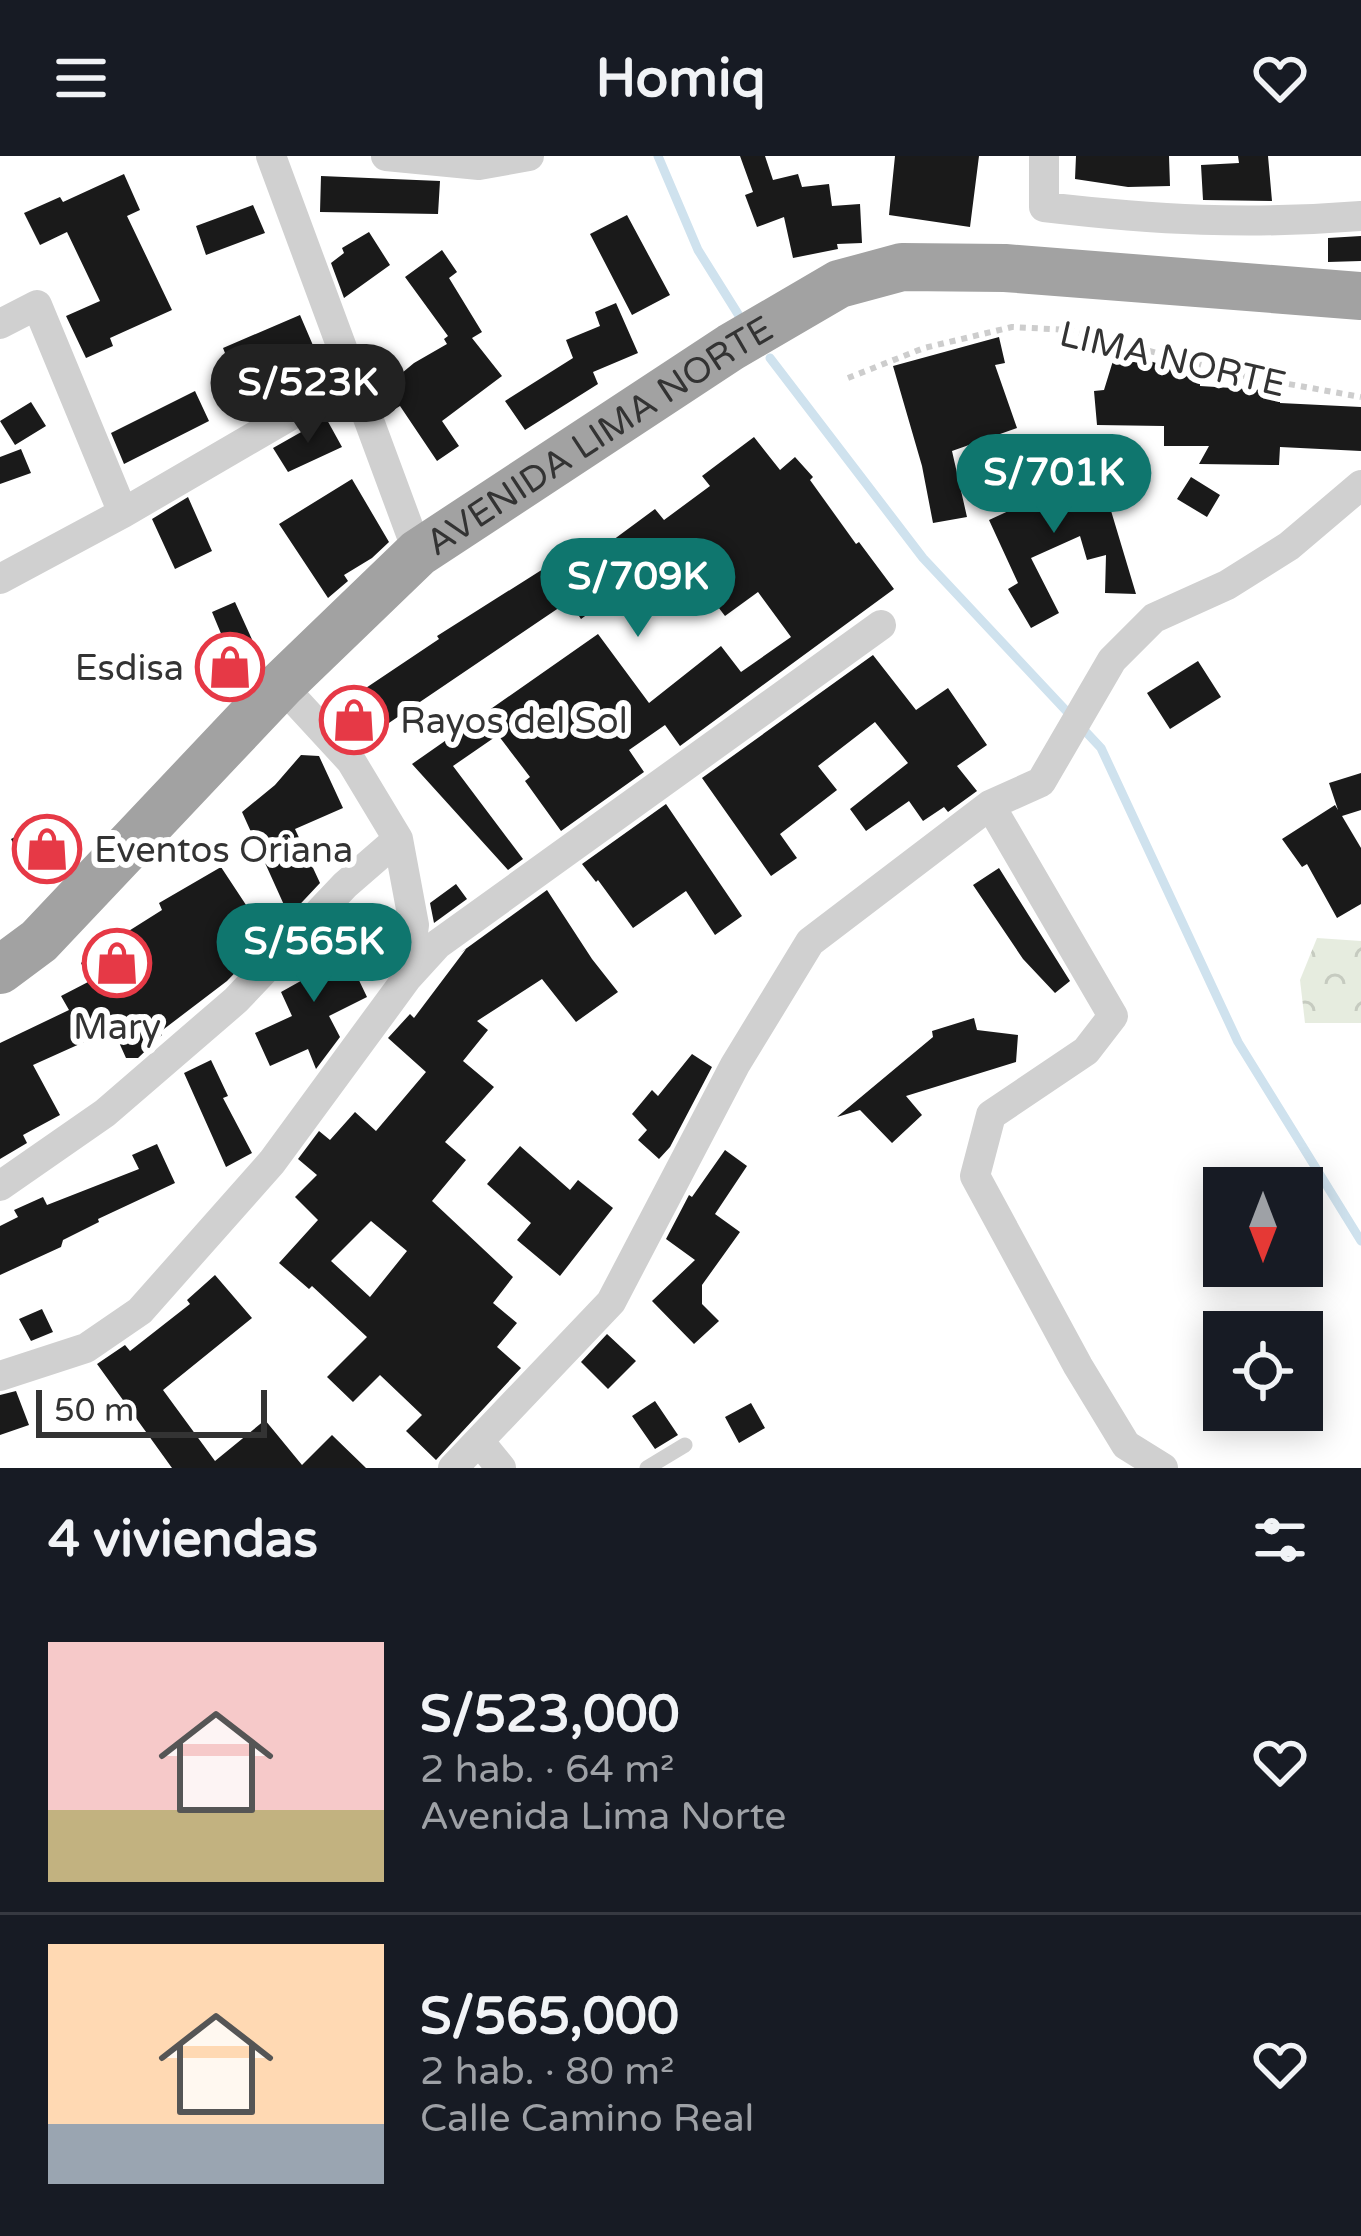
<!DOCTYPE html>
<html lang="es">
<meta charset="utf-8">
<style>
body{margin:0;font-family:"Varela Round",sans-serif;background:#20242c;color:#f1f3f6;height:100vh;display:flex;flex-direction:column;font-size:45px;white-space:nowrap}
*{box-sizing:border-box;margin:0}
p{font-size:39px;color:#9ea1a6}
.icon{flex:none;width:66px;height:66px;fill:none;stroke:currentColor;stroke-width:2;stroke-linecap:round;stroke-linejoin:round}
.map{position:relative;height:1312px;overflow:hidden}
.panel{display:flex;flex-direction:column;background:#171b24;flex:1}
.panel>*{flex:none}
.needle{width:78px;rotate:180deg}
.fabs{position:absolute;left:1203px;top:1011px;display:grid;gap:24px}
.fabs a{display:grid;place-items:center;width:120px;height:120px;border-radius:0px;background:#171b24;box-shadow:0 6px 30px #0003;font-size:60px}
.scale{position:absolute;left:36px;bottom:30px;width:231px;box-sizing:border-box;padding-left:12px;border:6px solid #333;border-top:0;font-size:33px;line-height:42px;white-space:nowrap;color:#333;-webkit-text-stroke:9px #fff;paint-order:stroke}
.price{position:absolute;translate:-50% -102px;padding:0 27px;border-radius:42px;background:#0f766e;color:#fff;font-size:39px;line-height:78px;filter:drop-shadow(0 3px 6px #0008)}
.price::after{content:'';position:absolute;left:50%;top:72px;width:36px;height:27px;margin-left:-18px;background:inherit;clip-path:polygon(0 0,100% 0,50% 100%)}
.price.selected{background:#222;color:#fff}
ul{padding:0;list-style:none}
li{display:flex;align-items:center;gap:36px;height:300px;padding:0 48px}
li+li{border-top:3px solid #363941}
li span{display:grid;place-items:center;flex:none;width:336px;height:240px;border-radius:0px;color:#555}
li>.icon{margin-inline-start:auto}
span .icon{width:144px;height:144px;fill:#fffc;stroke-width:1}
li b{font-size:51px}
h2{display:flex;justify-content:space-between;align-items:center;height:144px;padding:0 48px;font-size:51px}
header{display:flex;justify-content:space-between;align-items:center;height:156px;padding:0 48px;background:#171b24;font-size:54px;font-weight:700}
.map>svg:first-child{display:block}
</style>
<header><svg class="icon" aria-label="menu" viewBox="0 0 24 24"><path d="M4 6h16M4 12h16M4 18h16"/></svg>Homiq<svg class="icon" aria-label="heart" viewBox="0 0 24 24"><path d="M12 20l-8-8c-3-5 5-10 8-4 3-6 11-1 8 4z"/></svg></header>
<div class="map">
<svg width="1361" height="1312" viewBox="0 0 1361 1312">
<defs>
<pattern id="forest-crowns" width="20" height="18" patternUnits="userSpaceOnUse" patternTransform="scale(3)"><rect width="20" height="18" fill="#e6ecdf"/><path d="M2 6a3 3 0 1 1 6 0M12 15a3 3 0 1 1 6 0" fill="none" stroke="#c6cbc0"/></pattern>
</defs>
<rect width="100%" height="100%" fill="#fff"/>
<!-- forest -->
<path fill="url(#forest-crowns)" d="M 1317,782 L 1361,785 L 1361,867 L 1305,867 L 1300,824 Z"/>
<g fill="none" stroke-linecap="round" stroke-linejoin="round">
<!-- stream -->
<path stroke="#cfe2ee" stroke-width="9" d="M 658,0 L 698,94 L 738,158
M 770,202 L 923,402 L 1101,592 L 1238,886 L 1361,1085"/>
</g>
<!-- building -->
<path fill="#1a1a1a" fill-rule="evenodd" d="M 740,0 L 765,0 L 773,24 L 798,18 L 802,31 L 829,28 L 832,50 L 860,48 L 862,87 L 837,88 L 838,93 L 793,102 L 784,61 L 757,71 L 745,39 L 753,36 Z
M 895,0 L 979,0 L 970,71 L 889,59 Z
M 1076,0 L 1169,0 L 1170,30 L 1128,31 L 1075,23 Z
M 1238,0 L 1268,0 L 1272,45 L 1203,44 L 1201,9 L 1239,7 Z
M 124,18 L 140,54 L 127,60 L 172,154 L 110,182 L 113,190 L 86,202 L 66,160 L 100,145 L 67,76 L 40,89 L 24,57 L 60,41 L 63,46 Z
M 321,20 L 440,25 L 438,58 L 320,56 Z
M 253,49 L 265,77 L 206,99 L 196,70 Z
M 627,59 L 670,139 L 632,159 L 590,78 Z
M 369,76 L 390,109 L 344,142 L 331,107 L 344,97 L 342,92 Z
M 1361,80 L 1361,105 L 1328,106 L 1328,82 Z
M 442,94 L 457,116 L 449,122 L 482,176 L 472,182 L 502,220 L 442,265 L 459,290 L 437,305 L 400,250 L 387,258 L 379,236 L 414,207 L 447,188 L 444,183 L 448,180 L 405,121 Z
M 616,147 L 638,197 L 593,216 L 598,228 L 525,274 L 505,245 L 573,202 L 566,184 L 600,170 L 595,156 Z
M 300,159 L 318,201 L 318,212 L 243,243 L 230,219 L 233,217 L 223,192 Z
M 999,181 L 1005,207 L 995,209 L 1017,272 L 952,295 L 967,361 L 933,367 L 922,310 L 893,210 Z
M 1116,195 L 1200,220 L 1200,230 L 1280,235 L 1280,247 L 1361,251 L 1361,295 L 1280,291 L 1279,309 L 1199,308 L 1209,290 L 1164,290 L 1164,270 L 1097,269 L 1094,235 L 1104,234 Z
M 195,235 L 209,265 L 124,308 L 111,277 Z
M 31,246 L 46,270 L 15,289 L 0,265 Z
M 326,262 L 342,291 L 288,316 L 273,292 Z
M 754,281 L 780,314 L 795,301 L 813,321 L 810,324 L 856,388 L 859,386 L 894,433 L 680,590 L 665,569 L 629,594 L 644,616 L 561,675 L 525,625 L 530,621 L 498,579 L 453,610 L 523,703 L 508,714 L 412,608 L 598,478 L 649,547 L 721,490 L 741,516 L 791,481 L 758,436 L 725,460 L 689,413 L 680,420 L 665,402 L 654,410 L 648,402 L 611,429 L 617,437 L 581,463 L 569,445 L 380,573 L 374,566 L 355,581 L 333,554 L 439,483 L 437,480 L 581,389 L 590,401 L 655,353 L 664,364 L 710,330 L 702,320 Z
M 1037,285 L 1060,352 L 1106,338 L 1136,438 L 1105,437 L 1106,399 L 1087,404 L 1080,380 L 1031,402 L 1059,457 L 1031,472 L 1008,433 L 1018,427 L 989,364 L 1028,346 L 1010,294 Z
M 21,293 L 31,317 L 0,328 L 0,301 Z
M 1191,321 L 1220,339 L 1207,361 L 1177,343 Z
M 352,323 L 389,386 L 372,402 L 344,419 L 348,425 L 328,442 L 279,368 Z
M 188,341 L 212,395 L 175,413 L 152,363 Z
M 235,446 L 260,501 L 229,532 L 208,487 L 222,480 L 212,456 Z
M 873,499 L 916,554 L 948,532 L 987,589 L 957,610 L 977,635 L 948,656 L 944,651 L 923,665 L 909,645 L 866,675 L 850,653 L 908,607 L 875,566 L 818,610 L 837,634 L 780,678 L 797,702 L 771,720 L 702,622 Z
M 1198,505 L 1221,541 L 1170,573 L 1147,537 Z
M 301,599 L 319,600 L 343,652 L 295,673 L 320,727 L 289,760 L 242,656 L 275,629 Z
M 1361,617 L 1361,654 L 1342,660 L 1361,692 L 1361,748 L 1337,762 L 1307,708 L 1302,711 L 1282,683 L 1335,649 L 1338,654 L 1329,627 Z
M 666,648 L 742,760 L 715,779 L 686,735 L 633,772 L 598,724 L 596,726 L 582,708 Z
M 43,667 L 59,698 L 32,724 L 11,683 Z
M 221,711 L 250,755 L 232,766 L 255,796 L 227,825 L 160,876 L 162,879 L 138,902 L 126,902 L 113,873 L 33,909 L 60,959 L 23,979 L 27,987 L 0,1003 L 0,887 L 69,854 L 61,840 L 90,825 L 81,807 L 114,779 L 116,783 L 162,754 L 159,747 Z
M 999,712 L 1070,825 L 1055,837 L 1023,803 L 973,729 Z
M 456,728 L 467,743 L 434,767 L 430,747 Z
M 547,734 L 592,803 L 618,836 L 576,866 L 542,823 L 477,865 L 488,874 L 463,905 L 494,931 L 445,986 L 466,1004 L 432,1045 L 513,1121 L 493,1147 L 517,1167 L 497,1191 L 521,1212 L 436,1304 L 406,1275 L 422,1259 L 380,1219 L 353,1246 L 327,1221 L 367,1181 L 312,1130 L 309,1133 L 279,1107 L 318,1064 L 295,1041 L 317,1019 L 298,1003 L 319,975 L 330,984 L 355,956 L 376,975 L 426,916 L 388,882 L 410,858 L 414,862 L 466,793 L 460,797 ZM 371,1065 L 407,1095 L 370,1141 L 331,1105 Z
M 333,770 L 367,841 L 329,860 L 340,881 L 316,913 L 308,893 L 270,910 L 255,877 L 292,860 L 281,836 L 315,817 L 306,798 Z
M 974,862 L 977,874 L 1018,879 L 1016,906 L 906,940 L 922,959 L 892,987 L 860,954 L 837,961 L 933,881 L 932,875 Z
M 692,898 L 712,911 L 670,991 L 659,1003 L 638,984 L 647,974 L 632,958 L 652,934 L 658,940 Z
M 211,904 L 228,940 L 223,942 L 252,997 L 226,1011 L 184,917 Z
M 157,988 L 175,1027 L 98,1063 L 99,1066 L 63,1084 L 61,1091 L 0,1119 L 0,1070 L 18,1061 L 14,1054 L 43,1041 L 47,1049 L 139,1013 L 132,999 Z
M 520,990 L 570,1034 L 578,1024 L 613,1052 L 560,1120 L 517,1084 L 531,1067 L 487,1028 Z
M 725,994 L 747,1010 L 715,1058 L 740,1076 L 702,1129 L 702,1148 L 719,1165 L 694,1188 L 652,1145 L 695,1104 L 666,1083 L 689,1039 L 692,1041 Z
M 215,1119 L 252,1162 L 163,1234 L 215,1305 L 265,1264 L 302,1309 L 332,1279 L 366,1312 L 172,1312 L 97,1208 L 125,1189 L 130,1195 L 190,1148 L 187,1144 Z
M 42,1153 L 53,1176 L 31,1185 L 19,1163 Z
M 607,1178 L 636,1205 L 608,1233 L 581,1206 Z
M 16,1235 L 29,1269 L 0,1279 L 0,1239 Z
M 655,1245 L 678,1279 L 655,1293 L 632,1260 Z
M 751,1247 L 765,1272 L 739,1287 L 725,1261 Z"/>
<g fill="none" stroke-linecap="round" stroke-linejoin="round">
<!-- path -->
<path stroke="#cdcdcd" stroke-width="6" stroke-dasharray="6 6" stroke-linecap="butt" d="M 848,222 L 924,192 L 1012,171 L 1070,174 L 1244,220 L 1361,241"/>
<!-- service -->
<path stroke="#d0d0d0" stroke-width="15" d="M 647,1312 L 685,1289"/>
<!-- minor -->
<path stroke="#d0d0d0" stroke-width="30" d="M 271,0 L 418,397
M 386,0 L 479,9 L 529,0
M 1044,0 L 1044,51 C 1155,64 1249,69 1361,60
M 0,168 L 37,149 L 123,357
M 0,423 L 123,357 L 353,223
M 990,649 L 1113,860 L 1086,895 L 991,959 L 975,1020 L 1078,1210 L 1126,1289 L 1163,1312
M 407,822 L 438,788 L 881,469
M 0,1030 L 105,957 L 236,844 L 345,729 L 398,683
M 0,1220 L 86,1192 L 140,1155 L 272,1006 L 407,822 L 414,769 L 398,683 L 351,605 L 281,529
M 479,1285 L 501,1312
M 453,1312 L 611,1146 L 735,909 L 810,786 L 990,649 L 1041,626 L 1112,504 L 1154,462 L 1227,429 L 1289,390 L 1361,329"/>
<!-- trunk -->
<path stroke="#a2a2a2" stroke-width="48" id="s1" d="M 0,814 L 39,785 L 281,529 L 418,397 L 731,191 L 839,128 L 902,111 L 1005,112 L 1361,140"/>
</g>
<!-- icons -->
<defs>
<g id="shop-ring" transform="scale(3.45)"><circle r="9.5" fill="#fff" stroke="#e63946" stroke-width="1.5"/><path d="M-5-2.5h2.3a2.7 3.5 0 0 1 5.4 0H5L5.5 6h-11ZM-1.5-2.5h3a1.5 2.3 0 0 0-3 0Z" fill="#e63946"/></g>
</defs>
<g fill-rule="evenodd">
<use href="#shop-ring" x="230" y="511"/>
<use href="#shop-ring" x="354" y="564"/>
<use href="#shop-ring" x="47" y="693"/>
<use href="#shop-ring" x="117" y="807"/>
</g>
<g text-anchor="middle" stroke-width="12" stroke-linejoin="round" paint-order="stroke">
<!-- street labels -->
<g font-size="36" fill="#333" stroke="#fff">
<text transform="translate(1173 202) rotate(13)" y="13">LIMA NORTE</text>
<text dy="13" stroke="none"><textPath href="#s1" startOffset="807">AVENIDA LIMA NORTE</textPath></text>
</g>
<!-- poi labels -->
<g font-size="36" fill="#333" stroke="#fff" text-anchor="start">
<text x="184" y="524" text-anchor="end">Esdisa</text>
<text x="400" y="577">Rayos del Sol</text>
<text x="94" y="706">Eventos Oriana</text>
<text x="117" y="883" text-anchor="middle">Mary</text>
</g>
</g>
</svg>
<div class="fabs">
<a><svg class="needle" viewBox="-14 -14 28 28"><path d="M0-13l5 13h-10z" fill="#e53935"/><path d="M0 13l5-13h-10z" fill="#9ea1a6"/></svg></a>
<a><svg class="icon" aria-label="locate" viewBox="0 0 24 24"><circle cx="12" cy="12" r="6"/><path d="M12 2v4M12 18v4M2 12h4M18 12h4"/></svg></a>
</div>
<div class="scale">50 m</div>
<b class="price selected" style="left:308px;top:290px">S/523K</b>
<b class="price" style="left:1054px;top:380px">S/701K</b>
<b class="price" style="left:638px;top:484px">S/709K</b>
<b class="price" style="left:314px;top:849px">S/565K</b>
</div>
<section class="panel">
<h2>4 viviendas<svg class="icon" aria-label="filters" viewBox="0 0 24 24"><path d="M4 7h16M4 17h16"/><circle cx="9" cy="7" r="2"/><circle cx="15" cy="17" r="2"/></svg></h2>
<ul>
<li><span style="background:linear-gradient(#f6c9c9 70%,#c2b280 0)"><svg class="icon" aria-label="home" viewBox="0 0 24 24"><path d="M3 11l9-7 9 7M6 9v11h12V9"/></svg></span><div><b>S/523,000</b><p>2 hab. · 64 m²</p><p>Avenida Lima Norte</p></div><svg class="icon" aria-label="heart" viewBox="0 0 24 24"><path d="M12 20l-8-8c-3-5 5-10 8-4 3-6 11-1 8 4z"/></svg></li>
<li><span style="background:linear-gradient(#ffd9b3 75%,#9aa5b1 0)"><svg class="icon" aria-label="home" viewBox="0 0 24 24"><path d="M3 11l9-7 9 7M6 9v11h12V9"/></svg></span><div><b>S/565,000</b><p>2 hab. · 80 m²</p><p>Calle Camino Real</p></div><svg class="icon" aria-label="heart" viewBox="0 0 24 24"><path d="M12 20l-8-8c-3-5 5-10 8-4 3-6 11-1 8 4z"/></svg></li>
</ul>
</section>
